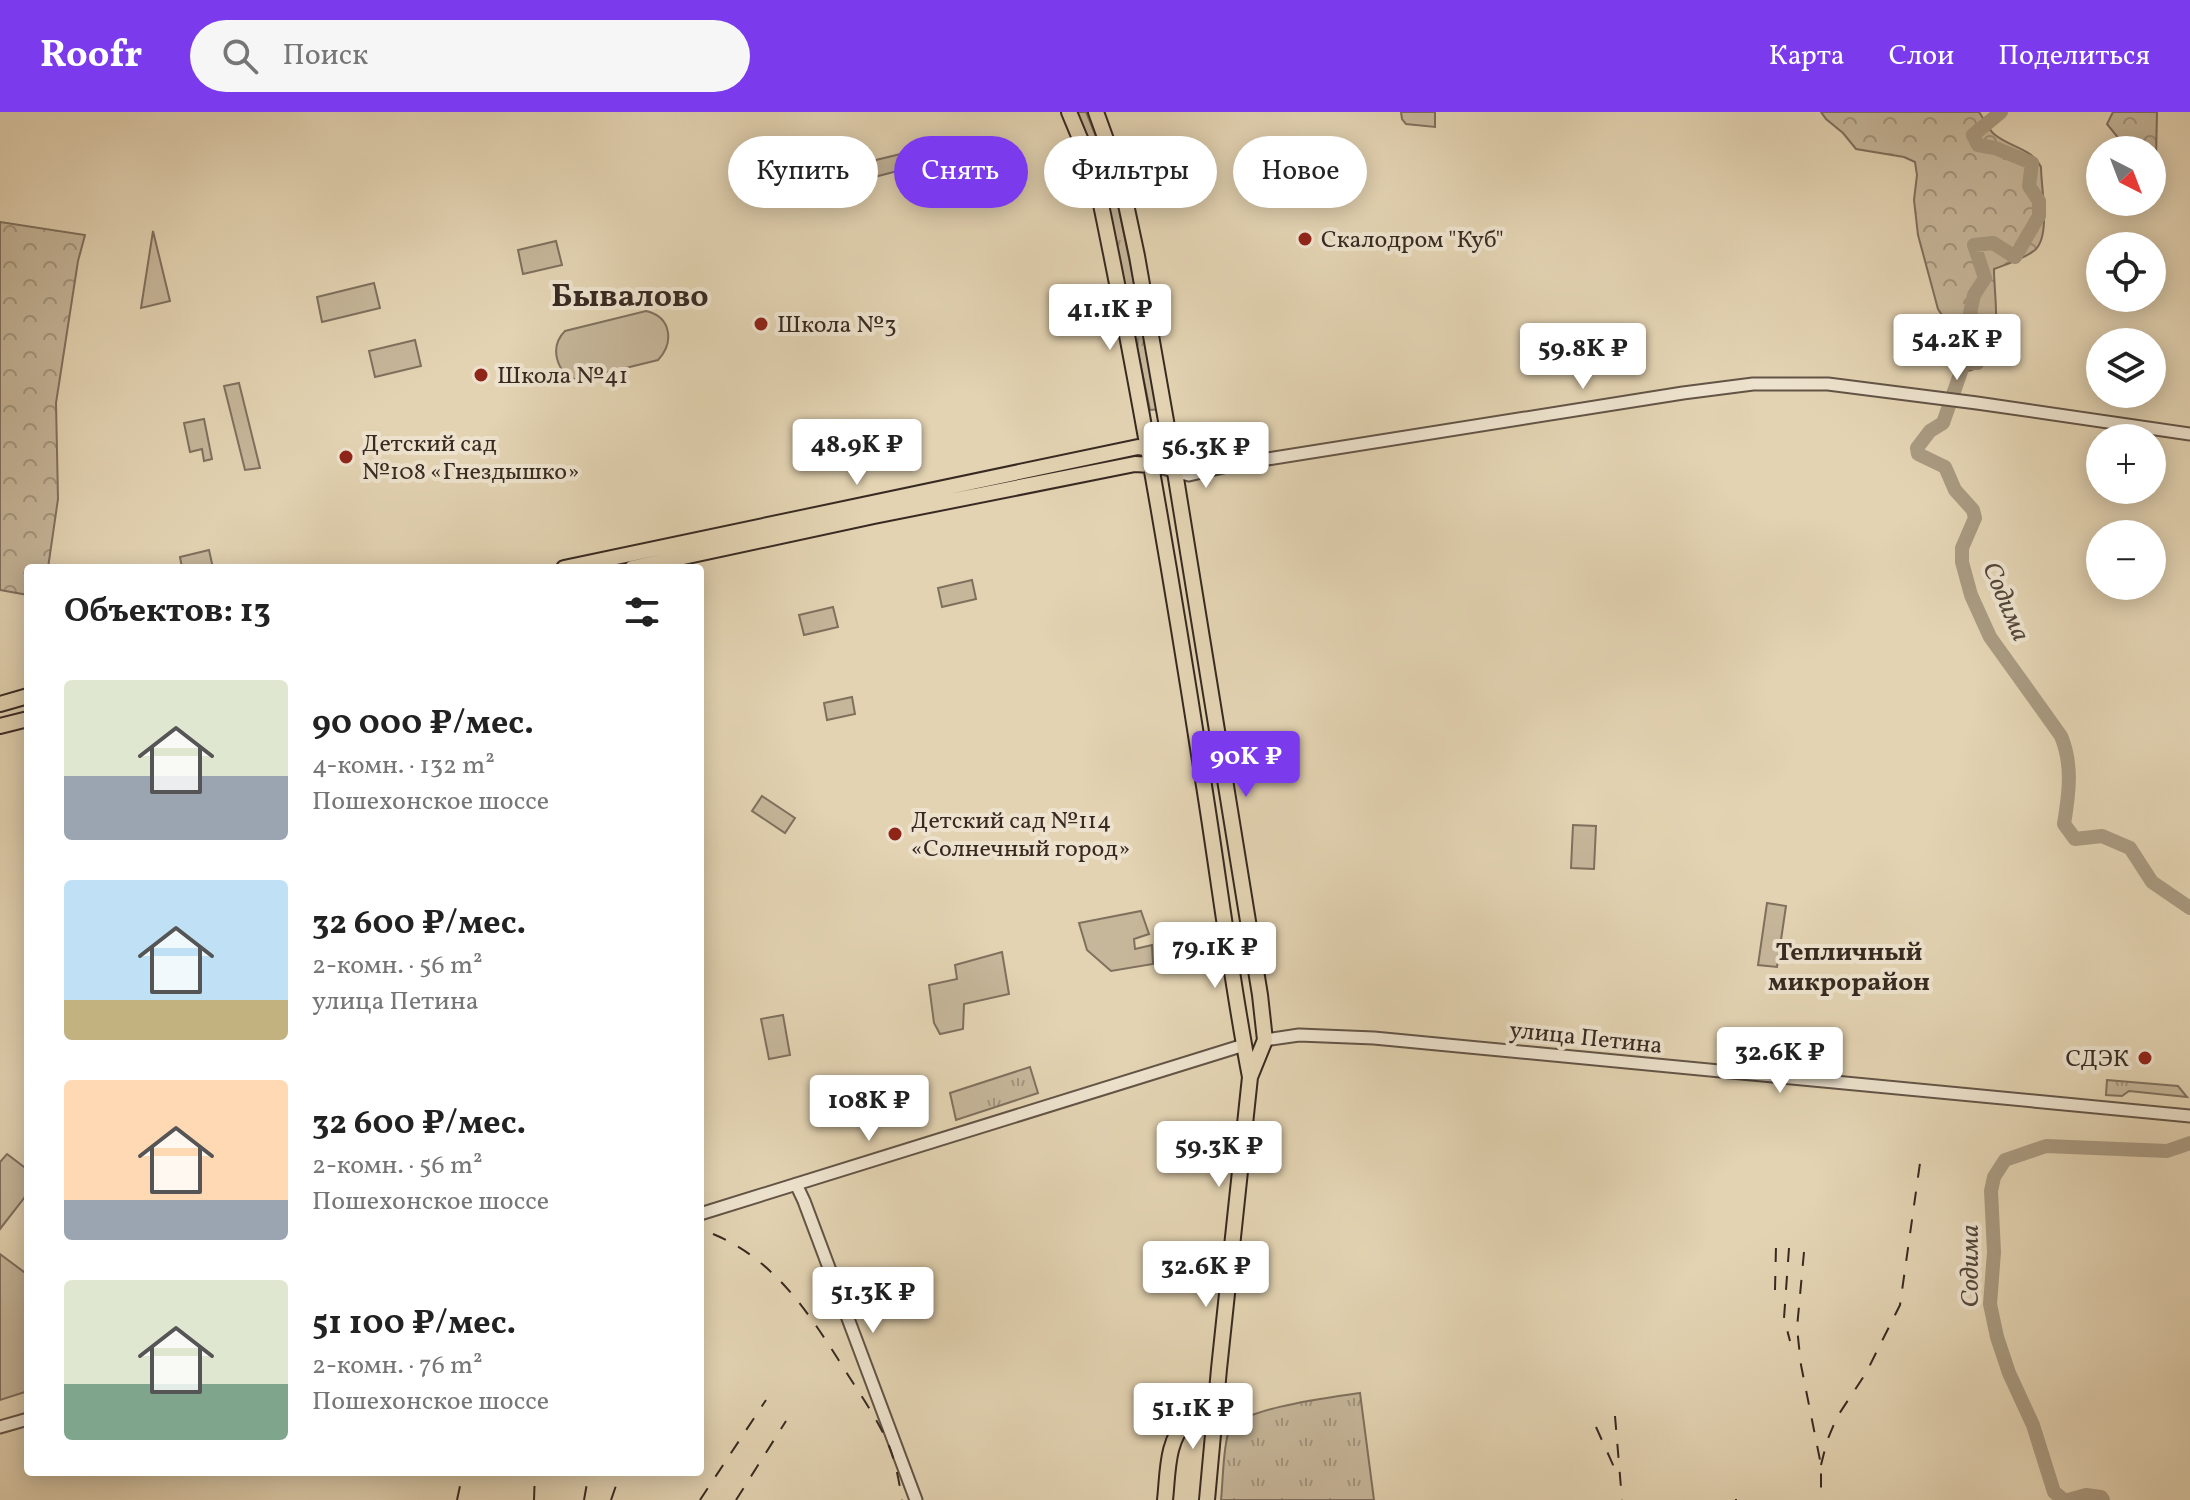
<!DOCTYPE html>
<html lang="ru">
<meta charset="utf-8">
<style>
body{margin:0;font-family:Vollkorn,serif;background:#f6f6f6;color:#222;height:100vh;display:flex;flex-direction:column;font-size:30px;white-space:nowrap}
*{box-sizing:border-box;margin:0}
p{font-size:26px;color:#767676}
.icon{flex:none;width:44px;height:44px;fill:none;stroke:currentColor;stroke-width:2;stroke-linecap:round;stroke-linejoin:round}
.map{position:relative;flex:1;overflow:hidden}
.side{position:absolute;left:24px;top:452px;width:680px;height:912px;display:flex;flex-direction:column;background:#fff;border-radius:8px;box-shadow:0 4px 20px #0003}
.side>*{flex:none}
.top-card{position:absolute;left:728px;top:24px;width:760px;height:72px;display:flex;gap:16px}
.needle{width:52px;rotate:138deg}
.controls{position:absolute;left:2086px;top:24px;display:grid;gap:16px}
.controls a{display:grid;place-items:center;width:80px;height:80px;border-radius:50%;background:#fff;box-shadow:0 4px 20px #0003;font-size:40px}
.price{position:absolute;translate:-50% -68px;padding:0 18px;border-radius:8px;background:#fff;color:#222;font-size:26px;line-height:52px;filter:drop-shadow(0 2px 4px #0008)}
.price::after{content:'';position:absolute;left:50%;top:48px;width:24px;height:18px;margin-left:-12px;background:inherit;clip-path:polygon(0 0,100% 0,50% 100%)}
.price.current{background:#7c3aed;color:#fff}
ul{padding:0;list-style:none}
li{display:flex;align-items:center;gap:24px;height:200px;padding:0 40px}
li span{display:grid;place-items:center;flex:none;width:224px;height:160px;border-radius:8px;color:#555}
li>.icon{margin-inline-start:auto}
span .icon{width:96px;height:96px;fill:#fffc;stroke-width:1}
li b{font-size:34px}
h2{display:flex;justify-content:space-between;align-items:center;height:96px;padding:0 40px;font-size:34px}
.tag{padding:0 28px;border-radius:36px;background:#fff;box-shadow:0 4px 20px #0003;font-size:28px;line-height:72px}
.tag.current{background:#7c3aed;color:#fff}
header{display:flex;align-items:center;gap:48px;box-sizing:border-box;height:112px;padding:0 40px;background:#7c3aed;color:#fff}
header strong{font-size:38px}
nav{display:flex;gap:44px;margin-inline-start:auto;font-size:28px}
.search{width:560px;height:72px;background:#f6f6f6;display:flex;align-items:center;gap:20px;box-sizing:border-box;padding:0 28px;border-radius:44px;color:#767676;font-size:30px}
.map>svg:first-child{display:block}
</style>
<header>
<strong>Roofr</strong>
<div class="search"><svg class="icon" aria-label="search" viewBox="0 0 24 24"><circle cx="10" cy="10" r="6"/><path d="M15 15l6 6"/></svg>Поиск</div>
<nav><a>Карта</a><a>Слои</a><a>Поделиться</a></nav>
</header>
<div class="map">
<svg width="2190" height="1388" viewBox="0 0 2190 1388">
<defs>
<pattern id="grass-tufts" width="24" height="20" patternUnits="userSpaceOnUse" patternTransform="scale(2)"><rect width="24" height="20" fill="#c6b69a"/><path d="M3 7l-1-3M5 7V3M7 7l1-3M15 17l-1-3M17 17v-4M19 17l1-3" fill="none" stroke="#a2947d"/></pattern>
<pattern id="forest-crowns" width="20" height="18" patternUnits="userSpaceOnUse" patternTransform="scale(2)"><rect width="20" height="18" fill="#c6b69a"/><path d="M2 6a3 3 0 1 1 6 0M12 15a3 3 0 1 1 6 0" fill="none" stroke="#a2947d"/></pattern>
</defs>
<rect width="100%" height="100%" fill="#e3d3b2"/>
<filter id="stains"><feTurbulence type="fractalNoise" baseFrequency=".0025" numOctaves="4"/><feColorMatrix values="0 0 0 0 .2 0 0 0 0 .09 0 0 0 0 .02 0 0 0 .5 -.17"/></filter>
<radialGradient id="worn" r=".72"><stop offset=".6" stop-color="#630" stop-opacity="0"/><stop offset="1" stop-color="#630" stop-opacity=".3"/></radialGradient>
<!-- grass -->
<path fill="url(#grass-tufts)" stroke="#7f705e" stroke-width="2" d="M 1075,0 L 1086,0 L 1106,50 L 1117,88 L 1160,297 L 1150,298 L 1107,91 Z
M 1030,955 L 1038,981 L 956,1008 L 950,981 Z
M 2107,968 L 2178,974 L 2187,985 L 2129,979 L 2122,984 L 2106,983 Z
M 1360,1281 L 1374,1388 L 1221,1388 C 1223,1371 1223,1333 1229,1319 C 1239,1296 1334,1285 1360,1281 Z"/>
<!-- forest -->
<path fill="url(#forest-crowns)" stroke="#7f705e" stroke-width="2" d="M 1821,0 L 1979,0 C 1984,7 1988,17 1994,22 C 2009,35 2032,36 2041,55 C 2041,76 2051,124 2035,138 C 2024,147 2007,152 1994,157 C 1994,193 2010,264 1954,260 L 1955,223 L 1938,197 L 1918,123 L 1914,88 L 1917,63 L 1915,50 L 1904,45 L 1856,37 L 1843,21 L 1826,7 Z
M 2113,0 L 2157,0 L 2156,47 L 2152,47 L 2152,38 L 2128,38 L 2107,12 Z
M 0,110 L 85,123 L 78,149 L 56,291 L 58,387 L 48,456 L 28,456 L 28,483 L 0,478 Z"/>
<!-- park -->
<path fill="#c6b69a" stroke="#7f705e" stroke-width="2" d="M 1401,0 L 1435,0 L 1435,15 L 1406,12 L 1402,7 Z
M 909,40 L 913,55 L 859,69 L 855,53 Z
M 153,119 L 170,189 L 141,196 Z
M 556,129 L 562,153 L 523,162 L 518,138 Z
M 374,171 L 380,196 L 322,210 L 317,185 Z
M 646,199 C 672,205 674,231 658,248 L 577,268 C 556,261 549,235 565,219 Z
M 415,228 L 421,254 L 375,265 L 369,239 Z
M 239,271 L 260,356 L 245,358 L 224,274 Z
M 204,307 L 212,347 L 204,349 L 202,337 L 190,340 L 184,311 Z
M 209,438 L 213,456 L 182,456 L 180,445 Z
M 972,468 L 976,487 L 942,495 L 938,476 Z
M 833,495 L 838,515 L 804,523 L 799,503 Z
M 852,585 L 855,602 L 827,608 L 824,591 Z
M 762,684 L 795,706 L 785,721 L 752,699 Z
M 1573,713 L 1596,714 L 1594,757 L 1571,756 Z
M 1767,791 L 1786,794 L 1777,855 L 1758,853 Z
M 1141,799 L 1149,822 L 1134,827 L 1135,837 L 1152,833 L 1153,852 L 1111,859 L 1087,838 L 1079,811 Z
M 1002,840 L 1009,882 L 964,892 L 963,917 L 940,922 L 934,911 L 929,873 L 957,867 L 955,853 Z
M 783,903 L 790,943 L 769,947 L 761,907 Z
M 7,1042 L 28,1058 L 28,1081 L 0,1117 L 0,1050 Z
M 0,1142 L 28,1163 L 28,1279 L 0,1288 Z"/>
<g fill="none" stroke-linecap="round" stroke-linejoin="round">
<!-- river -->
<path stroke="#a99a81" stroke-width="14" d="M 2001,0 L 1973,23 L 1978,33 L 1995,36 L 2032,51 L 2029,74 L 2039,89 L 2039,104 L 2015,145 L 1993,131 L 1974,133 L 1985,166 L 1974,183 L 1970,201 L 1982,227 L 1977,251 L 1964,251 L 1943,311 L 1930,319 L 1917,336 L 1918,342 L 1945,355 L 1955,378 L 1973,398 L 1975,406 L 1962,436 L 1962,450 L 1971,483 L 1990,525 L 2061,624 C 2073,653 2069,682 2064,712 L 2075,727 L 2102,724 L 2130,736 L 2152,770 L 2190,796
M 2064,1388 L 2054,1380 L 2033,1313 L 2009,1261 L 1997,1225 L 1990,1192 L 1994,1140 L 1991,1079 L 1994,1065 L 2005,1048 L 2046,1034 L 2167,1039 L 2190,1031
M 2068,1388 L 2086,1383 L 2101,1385 L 2103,1388"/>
<!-- minor casing -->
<g stroke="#635446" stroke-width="15">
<path id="minor" d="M 1148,337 L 1182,347 L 1227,351
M 1151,353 L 1189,363 L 1236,352 L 1683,281 L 1753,272 L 1828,272 L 1977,291 L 2190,322
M 1265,928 L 1299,923 L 1374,926 L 2190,1004
M 796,1072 L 804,1089 L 916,1388
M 700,1102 L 1244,933
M 0,1315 L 28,1307"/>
</g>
<!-- major casing -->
<g stroke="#382a22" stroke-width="18">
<path id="major" d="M 1069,0 L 1089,48 L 1098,78 C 1138,269 1171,462 1201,655 C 1218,758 1230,862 1250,965
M 1096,0 L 1121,69 L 1137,144 L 1175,360 L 1260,883 L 1265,928 L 1250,965 L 1219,1257 L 1207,1388
M 564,456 L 1138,335 L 1148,337
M 632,456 L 874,404 L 1135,352 L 1151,353
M 0,592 L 28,584
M 0,614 L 28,607
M 1165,1388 C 1168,1363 1166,1326 1188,1309 C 1196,1302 1207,1299 1216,1295"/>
</g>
<!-- minor -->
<use href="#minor" stroke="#ede2cd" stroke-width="11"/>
<!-- major -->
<use href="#major" stroke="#e3d3b2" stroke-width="14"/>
<!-- rail -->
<path stroke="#382a22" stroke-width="2" stroke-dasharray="14 14" stroke-linecap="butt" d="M 713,1122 C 774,1147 809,1201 843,1255 C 858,1279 875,1303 887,1329 C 895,1347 899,1368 902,1388
M 1789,1136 L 1784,1206 L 1790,1229
M 1804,1140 L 1797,1216 L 1801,1253 L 1821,1353 L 1821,1388
M 1775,1178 L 1776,1134
M 1615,1304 L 1622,1388
M 1596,1315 L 1614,1355
M 1821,1353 L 1827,1329 L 1837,1305 L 1866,1261 L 1900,1193 L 1920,1051
M 1736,1387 L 1736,1388
M 457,1388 L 463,1360
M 534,1388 L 535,1360
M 584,1388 L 589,1360
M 611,1388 L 618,1368
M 700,1388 L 766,1288
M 736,1388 L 786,1309"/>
</g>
<!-- markers -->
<g fill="#8f2418" stroke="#ede2cd" stroke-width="3">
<circle cx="1305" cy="127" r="8"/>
<circle cx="761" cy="212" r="8"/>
<circle cx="481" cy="263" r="8"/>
<circle cx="346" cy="345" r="8"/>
<circle cx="895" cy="722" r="8"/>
<circle cx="2145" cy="946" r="8"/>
</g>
<g text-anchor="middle" stroke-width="8" stroke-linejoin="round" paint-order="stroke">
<!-- poi labels -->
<g font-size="24" fill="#382a22" stroke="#ede2cd" text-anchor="start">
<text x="1321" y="135">Скалодром "Куб"</text>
<text x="777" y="220">Школа №3</text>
<text x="497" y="271">Школа №41</text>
<text x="362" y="339">Детский сад<tspan x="362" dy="28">№108 «Гнездышко»</tspan></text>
<text x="911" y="716">Детский сад №114<tspan x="911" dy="28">«Солнечный город»</tspan></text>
<text x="2129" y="954" text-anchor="end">СДЭК</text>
</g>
<!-- street labels -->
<g font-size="24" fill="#382a22" stroke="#ede2cd">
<text transform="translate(1586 925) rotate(6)" y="8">улица Петина</text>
</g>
<!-- water labels -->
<g font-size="26" font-style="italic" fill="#54463a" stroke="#ede2cd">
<text transform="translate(2007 489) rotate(67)" y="9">Содима</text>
<text transform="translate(1969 1154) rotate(-90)" y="9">Содима</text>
</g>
<!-- neighbourhood labels -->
<g font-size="26" font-weight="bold" fill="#382a22" stroke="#ede2cd">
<text x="1849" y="848">Тепличный<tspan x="1849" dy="30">микрорайон</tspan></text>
</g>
<!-- district labels -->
<g font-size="32" font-weight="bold" fill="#382a22" stroke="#ede2cd">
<text x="630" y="194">Бывалово</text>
</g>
</g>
<rect width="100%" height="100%" filter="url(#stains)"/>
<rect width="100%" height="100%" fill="url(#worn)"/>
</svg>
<div class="controls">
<a><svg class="needle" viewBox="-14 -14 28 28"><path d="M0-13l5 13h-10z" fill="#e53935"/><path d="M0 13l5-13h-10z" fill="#767676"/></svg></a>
<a><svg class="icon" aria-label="locate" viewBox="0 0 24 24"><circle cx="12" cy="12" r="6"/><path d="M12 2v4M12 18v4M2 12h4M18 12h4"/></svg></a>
<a><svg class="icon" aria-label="layers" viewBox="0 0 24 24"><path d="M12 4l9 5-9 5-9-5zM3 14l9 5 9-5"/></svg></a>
<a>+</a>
<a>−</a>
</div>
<b class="price" style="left:1110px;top:240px">41.1K ₽</b>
<b class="price" style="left:1957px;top:270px">54.2K ₽</b>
<b class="price" style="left:1583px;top:279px">59.8K ₽</b>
<b class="price" style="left:857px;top:375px">48.9K ₽</b>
<b class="price" style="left:1206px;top:378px">56.3K ₽</b>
<b class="price current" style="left:1246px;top:687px">90K ₽</b>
<b class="price" style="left:1215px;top:878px">79.1K ₽</b>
<b class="price" style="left:1780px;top:983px">32.6K ₽</b>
<b class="price" style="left:869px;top:1031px">108K ₽</b>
<b class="price" style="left:1219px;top:1077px">59.3K ₽</b>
<b class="price" style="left:1206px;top:1197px">32.6K ₽</b>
<b class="price" style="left:873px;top:1223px">51.3K ₽</b>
<b class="price" style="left:1193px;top:1339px">51.1K ₽</b>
<div class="top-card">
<a class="tag">Купить</a>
<a class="tag current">Снять</a>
<a class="tag">Фильтры</a>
<a class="tag">Новое</a>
</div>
<section class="side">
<h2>Объектов: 13<svg class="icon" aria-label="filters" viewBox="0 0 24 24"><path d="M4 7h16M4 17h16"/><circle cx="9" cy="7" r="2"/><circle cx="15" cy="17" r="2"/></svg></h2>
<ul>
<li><span style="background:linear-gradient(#dfe7d0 60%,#9aa5b1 0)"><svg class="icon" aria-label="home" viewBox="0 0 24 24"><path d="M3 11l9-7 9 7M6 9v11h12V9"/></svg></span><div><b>90 000 ₽/мес.</b><p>4-комн. · 132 m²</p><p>Пошехонское шоссе</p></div></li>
<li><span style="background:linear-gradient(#bfe0f5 75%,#c2b280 0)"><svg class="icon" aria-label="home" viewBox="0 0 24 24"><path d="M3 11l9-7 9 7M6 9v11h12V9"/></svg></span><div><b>32 600 ₽/мес.</b><p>2-комн. · 56 m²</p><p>улица Петина</p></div></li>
<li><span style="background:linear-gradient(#ffd9b3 75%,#9aa5b1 0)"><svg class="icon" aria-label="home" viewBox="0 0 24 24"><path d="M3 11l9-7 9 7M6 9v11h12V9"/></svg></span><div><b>32 600 ₽/мес.</b><p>2-комн. · 56 m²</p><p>Пошехонское шоссе</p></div></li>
<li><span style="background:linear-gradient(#dfe7d0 65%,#7fa58c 0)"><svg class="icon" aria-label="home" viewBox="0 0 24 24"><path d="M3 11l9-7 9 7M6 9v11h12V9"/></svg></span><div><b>51 100 ₽/мес.</b><p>2-комн. · 76 m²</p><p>Пошехонское шоссе</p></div></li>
</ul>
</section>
</div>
